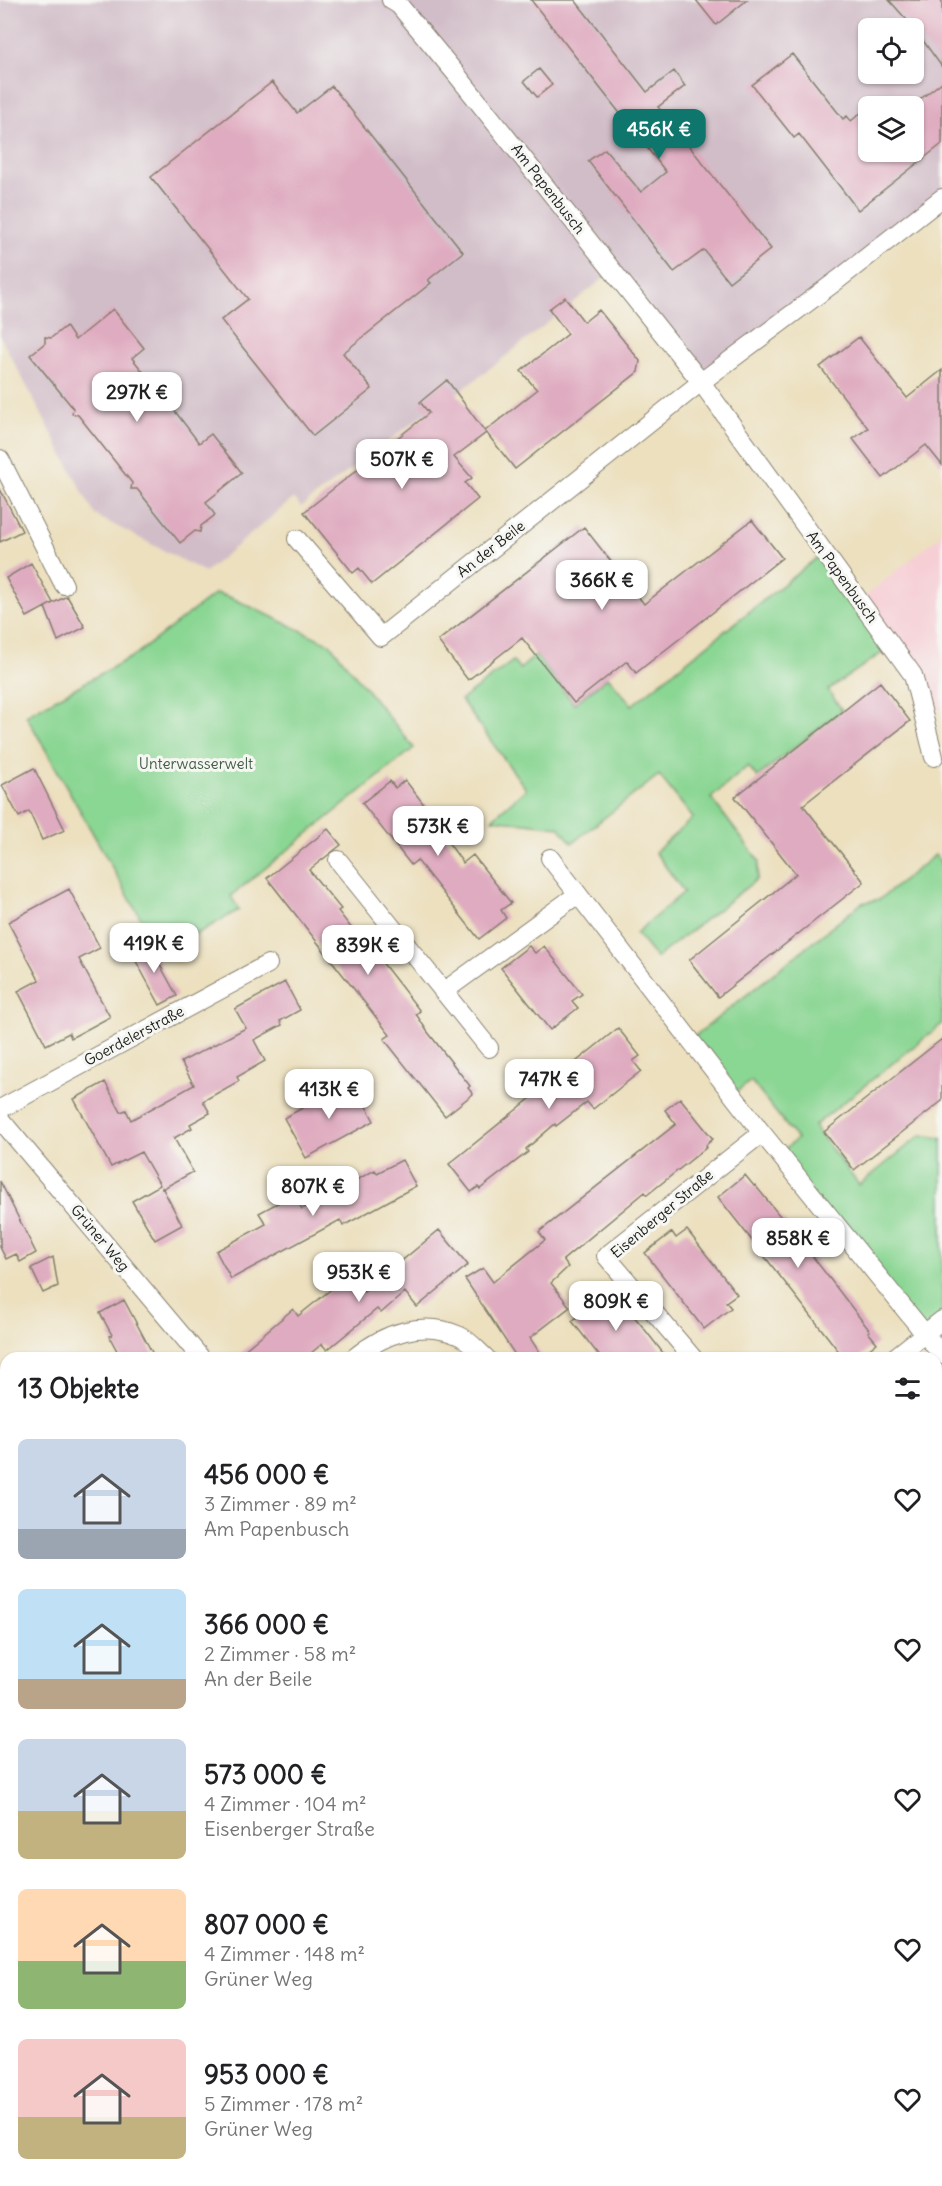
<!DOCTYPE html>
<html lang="de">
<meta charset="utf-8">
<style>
body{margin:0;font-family:Delius,sans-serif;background:#f2f2f2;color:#202124;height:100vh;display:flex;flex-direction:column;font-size:22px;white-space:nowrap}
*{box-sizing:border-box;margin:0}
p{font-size:20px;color:#757577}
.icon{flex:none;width:33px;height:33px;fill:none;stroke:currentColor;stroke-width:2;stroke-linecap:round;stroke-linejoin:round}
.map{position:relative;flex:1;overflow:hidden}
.details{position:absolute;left:0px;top:1352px;width:942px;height:836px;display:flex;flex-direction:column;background:#fff;border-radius:18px 18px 0 0;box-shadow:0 2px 4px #0004}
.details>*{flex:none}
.buttons{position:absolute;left:858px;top:18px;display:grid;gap:12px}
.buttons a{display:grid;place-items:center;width:66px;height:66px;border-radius:9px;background:#fff;box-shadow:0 2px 4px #0004;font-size:30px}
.price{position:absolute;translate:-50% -51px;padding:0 14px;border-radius:12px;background:#fff;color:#222;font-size:20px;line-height:39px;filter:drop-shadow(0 2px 3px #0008)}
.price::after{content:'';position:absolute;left:50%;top:36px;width:18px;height:14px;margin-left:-9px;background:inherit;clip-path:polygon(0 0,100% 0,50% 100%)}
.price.on{background:#0f766e;color:#fff}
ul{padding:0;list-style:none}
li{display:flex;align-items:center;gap:18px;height:150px;padding:0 18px}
li span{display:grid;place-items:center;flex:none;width:168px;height:120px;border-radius:9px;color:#555}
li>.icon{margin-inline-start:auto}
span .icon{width:72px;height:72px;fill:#fffc;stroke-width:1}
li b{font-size:26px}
h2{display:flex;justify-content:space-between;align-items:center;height:72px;padding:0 18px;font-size:26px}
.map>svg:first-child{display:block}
</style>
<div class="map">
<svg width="942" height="2186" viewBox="0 0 942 2186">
<rect width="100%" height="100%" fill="#f6f6f2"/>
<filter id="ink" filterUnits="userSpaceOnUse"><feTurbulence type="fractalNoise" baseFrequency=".0167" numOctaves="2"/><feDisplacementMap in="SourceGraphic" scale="12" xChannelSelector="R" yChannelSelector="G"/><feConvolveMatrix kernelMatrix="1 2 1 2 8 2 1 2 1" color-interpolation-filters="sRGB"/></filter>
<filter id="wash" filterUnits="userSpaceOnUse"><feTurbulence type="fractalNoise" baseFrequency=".008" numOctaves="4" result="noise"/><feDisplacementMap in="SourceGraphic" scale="24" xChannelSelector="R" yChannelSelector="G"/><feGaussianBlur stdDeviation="1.35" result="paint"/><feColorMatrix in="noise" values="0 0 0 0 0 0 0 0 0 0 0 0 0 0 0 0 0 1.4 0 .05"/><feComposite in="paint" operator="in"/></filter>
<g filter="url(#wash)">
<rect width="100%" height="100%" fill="#ece0bf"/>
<!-- built -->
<path fill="#f6cfd5" d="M 942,534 L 942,712 L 859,601 Z"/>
<!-- industrial -->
<path fill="#d1bdc8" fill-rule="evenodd" d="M 0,0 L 942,0 L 942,196 L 701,382 L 613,271 L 483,374 L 428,415 L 424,414 L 301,507 L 294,498 L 205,572 L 95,515 L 0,336 ZM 868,28 L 914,28 L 914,74 L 868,74 ZM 868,106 L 914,106 L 914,152 L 868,152 Z"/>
<!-- green -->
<path fill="#8ad693" stroke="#537958" stroke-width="1.5" d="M 824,552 L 892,646 L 828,690 L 842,710 L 757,777 L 748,766 L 711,798 L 759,861 L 757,879 L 656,958 L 636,933 L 684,892 L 655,852 L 693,818 L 659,775 L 572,843 L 559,827 L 492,819 L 526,789 L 461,700 L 513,661 L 520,669 L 536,655 L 574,704 L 608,677 L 632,705 Z
M 216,593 L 234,599 L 330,644 L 414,748 L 231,896 L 239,910 L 161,954 L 26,715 L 135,655 Z
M 935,855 L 942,864 L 942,1024 L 814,1126 L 859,1185 L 921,1135 L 942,1138 L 942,1355 L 779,1154 L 797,1139 L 751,1081 L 732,1095 L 690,1040 L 862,903 L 880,899 Z"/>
<g id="blocks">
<!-- building -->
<path fill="#dfabc0" d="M 531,0 L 575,0 L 647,92 L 674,71 L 685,86 L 658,107 L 771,249 L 729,282 L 704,250 L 674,272 L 588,161 L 605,149 L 641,192 L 666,172 Z
M 696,0 L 747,0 L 716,25 Z
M 889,0 L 942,0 L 942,67 L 914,28 Z
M 792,54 L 843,119 L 847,116 L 851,121 L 868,107 L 868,152 L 914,152 L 914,104 L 942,82 L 942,144 L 858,210 L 799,134 L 794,138 L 752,85 Z
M 539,69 L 552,85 L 537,97 L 524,81 Z
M 272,82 L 297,113 L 332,86 L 463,252 L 428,280 L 431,283 L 343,353 L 372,389 L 313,436 L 221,320 L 248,299 L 151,177 Z
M 565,297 L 584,322 L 599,310 L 640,361 L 638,372 L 515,469 L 485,431 L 537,390 L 521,371 L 568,334 L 549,309 Z
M 113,309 L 144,348 L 132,358 L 161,394 L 172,396 L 171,406 L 199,443 L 211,434 L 242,473 L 206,502 L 215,515 L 201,526 L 200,532 L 195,531 L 180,543 L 137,489 L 131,489 L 132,483 L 78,415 L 72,414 L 73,408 L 30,355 L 45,343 L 45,337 L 51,338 L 66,326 L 75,340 Z
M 859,337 L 907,398 L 942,370 L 942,465 L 926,445 L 883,478 L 853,439 L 868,428 L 820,367 Z
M 447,380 L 486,433 L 454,457 L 472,478 L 465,483 L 478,499 L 372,584 L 359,568 L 353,573 L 304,512 L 429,413 L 420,402 Z
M 0,489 L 22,531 L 0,542 Z
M 752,520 L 782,558 L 636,673 L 627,661 L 574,703 L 522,638 L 468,680 L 438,641 L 584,527 L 644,604 Z
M 31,563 L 53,603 L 27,617 L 6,578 Z
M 67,596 L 85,627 L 58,641 L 45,607 Z
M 880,682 L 910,721 L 803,805 L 864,882 L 718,997 L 689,960 L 796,874 L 735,797 Z
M 34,768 L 65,830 L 42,840 L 29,811 L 19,817 L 2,785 Z
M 405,780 L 443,829 L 440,831 L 463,863 L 473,855 L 511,903 L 501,910 L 506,918 L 479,939 L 417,860 L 411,865 L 362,803 L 390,781 L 395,788 Z
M 328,829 L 341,845 L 309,870 L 341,909 L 338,911 L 362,942 L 364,939 L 420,1011 L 416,1014 L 427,1031 L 470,1086 L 468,1088 L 473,1094 L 445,1116 L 384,1039 L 390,1035 L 267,878 Z
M 69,889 L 100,948 L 79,959 L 110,1017 L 71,1038 L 69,1033 L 46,1045 L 18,991 L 39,980 L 8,922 Z
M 148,943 L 177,996 L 160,1005 L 131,952 Z
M 529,946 L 535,953 L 544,946 L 582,994 L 572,1001 L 578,1008 L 550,1030 L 501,968 Z
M 285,982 L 300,1010 L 280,1021 L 282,1025 L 254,1040 L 265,1061 L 237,1077 L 239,1081 L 203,1101 L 210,1113 L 190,1124 L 192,1128 L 174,1138 L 193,1172 L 162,1189 L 162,1187 L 182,1225 L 155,1240 L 132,1201 L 160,1185 L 141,1152 L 111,1167 L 74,1099 L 105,1082 L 121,1112 L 126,1110 L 131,1120 L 194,1085 L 181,1062 L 246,1028 L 235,1009 Z
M 618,1028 L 640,1056 L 633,1061 L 641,1071 L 593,1109 L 587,1102 L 556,1126 L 555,1124 L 526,1149 L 528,1152 L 480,1189 L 478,1187 L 471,1192 L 449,1164 Z
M 942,1039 L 942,1101 L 854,1170 L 824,1132 Z
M 352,1081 L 374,1121 L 306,1158 L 284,1118 Z
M 680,1098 L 713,1139 L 706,1145 L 707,1147 L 647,1195 L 645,1192 L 563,1260 L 568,1267 L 551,1283 L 570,1307 L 530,1338 L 543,1358 L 517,1358 L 465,1279 L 483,1268 L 493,1282 L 545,1240 L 539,1232 L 676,1124 L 665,1110 Z
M 402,1160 L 416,1186 L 343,1226 L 340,1220 L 231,1279 L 216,1251 L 266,1224 L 259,1213 L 294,1194 L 302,1209 L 375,1170 L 377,1173 Z
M 745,1175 L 754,1186 L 755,1185 L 813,1257 L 870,1331 L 868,1332 L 877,1343 L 858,1358 L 844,1358 L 718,1197 Z
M 0,1181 L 36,1253 L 20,1262 L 16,1254 L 6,1259 L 0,1247 Z
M 439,1230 L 468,1265 L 417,1307 L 405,1292 L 381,1313 L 377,1309 L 327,1350 L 322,1344 L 305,1358 L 235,1358 L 293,1309 L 298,1316 L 349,1275 L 364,1292 Z
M 687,1230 L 737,1294 L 726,1302 L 731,1308 L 704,1329 L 645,1253 L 672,1232 L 676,1238 Z
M 53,1257 L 58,1286 L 43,1293 L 31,1268 Z
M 619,1298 L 642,1326 L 667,1358 L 601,1358 L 572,1321 L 599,1299 L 606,1308 Z
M 124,1300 L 155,1358 L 121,1358 L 109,1336 L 112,1335 L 100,1313 Z"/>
</g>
</g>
<g filter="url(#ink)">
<use href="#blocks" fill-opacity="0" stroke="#847e6e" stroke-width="1.5"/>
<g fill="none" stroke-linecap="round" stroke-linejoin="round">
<!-- street casing -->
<g stroke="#847e6e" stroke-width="20">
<path id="street" d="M 391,0 L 399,5 L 457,75 L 701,382 L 913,675 L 934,757
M 0,459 L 64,585
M 297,539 L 381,637 L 701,382 L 839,279 L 942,198
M 550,858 L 762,1133 L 942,1355
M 338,860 L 489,1048
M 443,992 L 578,894
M 0,1109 L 268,964
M 0,1119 L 201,1358
M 354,1358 C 384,1333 423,1319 460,1336 C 469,1340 478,1351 486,1358
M 693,1358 L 606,1256 L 762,1133
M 894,1358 L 942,1320
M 936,1725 L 942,1720
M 0,2066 L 6,2062
M 879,2181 L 883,2186"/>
</g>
<!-- secondary casing -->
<g stroke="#847e6e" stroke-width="29">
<path id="secondary" d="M 0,1441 L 6,1461
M 234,2181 L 236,2186"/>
</g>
<!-- street -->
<use href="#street" stroke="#fff" stroke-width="18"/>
<!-- secondary -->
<use href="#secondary" stroke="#fff" stroke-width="27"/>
</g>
</g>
<g text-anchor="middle" stroke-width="6" stroke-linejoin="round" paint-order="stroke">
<!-- street labels -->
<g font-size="15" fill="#1c1c1c" stroke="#f6f6f2">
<text transform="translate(548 189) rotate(52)" y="5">Am Papenbusch</text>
<text transform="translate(491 549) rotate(-38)" y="5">An der Beile</text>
<text transform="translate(842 577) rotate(54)" y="5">Am Papenbusch</text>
<text transform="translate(134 1036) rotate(-28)" y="5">Goerdelerstraße</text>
<text transform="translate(662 1214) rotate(-40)" y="5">Eisenberger Straße</text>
<text transform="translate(100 1238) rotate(50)" y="5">Grüner Weg</text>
</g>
<!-- park labels -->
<g font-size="15" fill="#425d46" stroke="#f6f6f2">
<text x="196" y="769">Unterwasserwelt</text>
</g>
</g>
</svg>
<div class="buttons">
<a><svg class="icon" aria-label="locate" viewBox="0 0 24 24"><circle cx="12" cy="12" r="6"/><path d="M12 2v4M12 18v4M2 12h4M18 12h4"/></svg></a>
<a><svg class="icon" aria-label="layers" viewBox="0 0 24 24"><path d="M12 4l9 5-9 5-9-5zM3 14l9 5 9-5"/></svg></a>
</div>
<b class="price on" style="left:659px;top:160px">456K €</b>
<b class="price" style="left:137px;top:423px">297K €</b>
<b class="price" style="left:402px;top:490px">507K €</b>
<b class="price" style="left:602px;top:611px">366K €</b>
<b class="price" style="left:438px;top:857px">573K €</b>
<b class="price" style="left:154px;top:974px">419K €</b>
<b class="price" style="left:368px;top:976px">839K €</b>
<b class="price" style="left:549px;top:1110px">747K €</b>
<b class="price" style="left:329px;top:1120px">413K €</b>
<b class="price" style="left:313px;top:1217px">807K €</b>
<b class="price" style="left:798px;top:1269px">858K €</b>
<b class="price" style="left:359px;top:1303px">953K €</b>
<b class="price" style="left:616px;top:1332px">809K €</b>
<section class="details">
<h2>13 Objekte<svg class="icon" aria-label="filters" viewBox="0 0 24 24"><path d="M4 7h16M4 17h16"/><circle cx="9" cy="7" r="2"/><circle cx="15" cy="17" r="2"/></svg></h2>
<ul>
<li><span style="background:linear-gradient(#c9d6e8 75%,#9aa5b1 0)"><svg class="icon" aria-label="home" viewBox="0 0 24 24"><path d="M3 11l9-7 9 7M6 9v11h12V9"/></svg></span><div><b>456 000 €</b><p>3 Zimmer · 89 m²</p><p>Am Papenbusch</p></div><svg class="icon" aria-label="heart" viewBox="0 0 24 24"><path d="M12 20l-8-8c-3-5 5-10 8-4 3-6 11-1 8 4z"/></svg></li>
<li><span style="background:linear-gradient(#bfe0f5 75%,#b9a48a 0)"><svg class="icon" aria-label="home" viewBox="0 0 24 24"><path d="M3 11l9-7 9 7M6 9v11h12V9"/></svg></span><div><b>366 000 €</b><p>2 Zimmer · 58 m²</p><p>An der Beile</p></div><svg class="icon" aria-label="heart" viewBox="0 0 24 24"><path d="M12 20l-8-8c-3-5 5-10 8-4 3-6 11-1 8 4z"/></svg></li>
<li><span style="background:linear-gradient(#c9d6e8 60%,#c2b280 0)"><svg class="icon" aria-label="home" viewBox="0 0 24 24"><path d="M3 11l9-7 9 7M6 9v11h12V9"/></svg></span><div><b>573 000 €</b><p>4 Zimmer · 104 m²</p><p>Eisenberger Straße</p></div><svg class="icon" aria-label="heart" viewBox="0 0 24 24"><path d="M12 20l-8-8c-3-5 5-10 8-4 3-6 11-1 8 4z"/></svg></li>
<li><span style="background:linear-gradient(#ffd9b3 60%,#8fb573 0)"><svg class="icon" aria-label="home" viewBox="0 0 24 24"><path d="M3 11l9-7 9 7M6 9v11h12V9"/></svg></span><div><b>807 000 €</b><p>4 Zimmer · 148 m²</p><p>Grüner Weg</p></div><svg class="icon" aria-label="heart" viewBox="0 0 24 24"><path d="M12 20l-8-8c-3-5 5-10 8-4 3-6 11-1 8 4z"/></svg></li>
<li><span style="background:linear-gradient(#f6c9c9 65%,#c2b280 0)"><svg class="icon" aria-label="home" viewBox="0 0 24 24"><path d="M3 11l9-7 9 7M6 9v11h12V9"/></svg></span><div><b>953 000 €</b><p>5 Zimmer · 178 m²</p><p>Grüner Weg</p></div><svg class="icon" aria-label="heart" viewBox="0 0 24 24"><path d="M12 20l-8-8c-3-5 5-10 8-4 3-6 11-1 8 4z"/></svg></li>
</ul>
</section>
</div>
